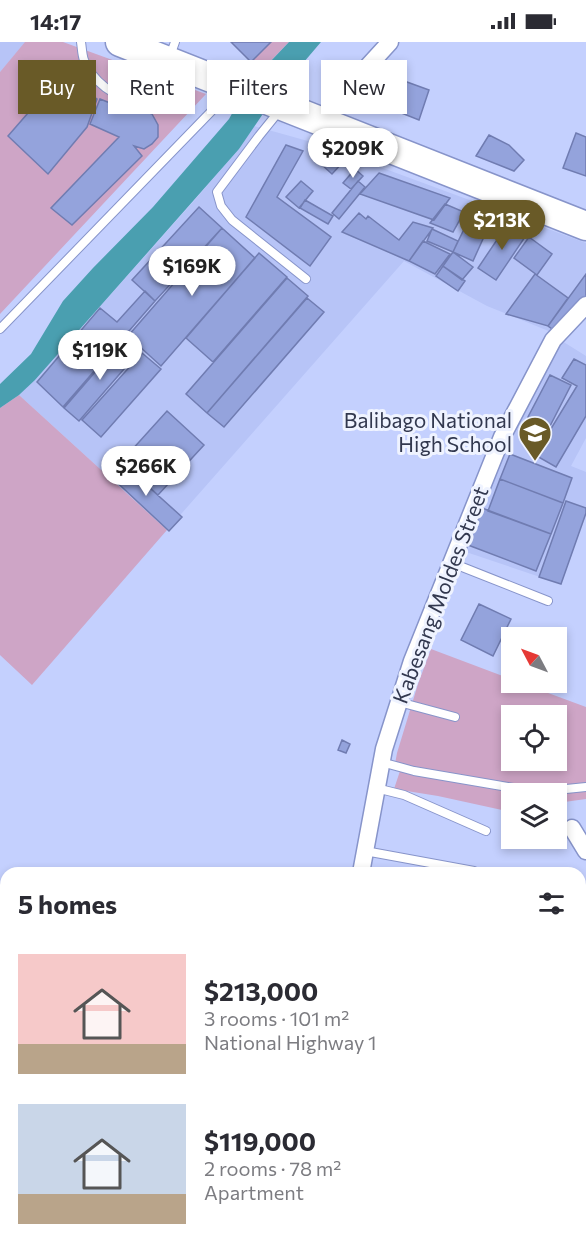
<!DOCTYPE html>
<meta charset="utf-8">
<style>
body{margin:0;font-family:Commissioner,sans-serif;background:#f2f2f3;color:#2b2b33;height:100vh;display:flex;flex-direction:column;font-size:22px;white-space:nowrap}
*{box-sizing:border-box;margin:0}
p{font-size:20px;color:#7c7c81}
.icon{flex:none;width:33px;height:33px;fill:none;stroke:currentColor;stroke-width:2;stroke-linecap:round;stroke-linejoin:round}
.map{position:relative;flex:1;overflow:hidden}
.panel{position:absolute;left:0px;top:825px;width:586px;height:384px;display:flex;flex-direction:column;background:#fff;border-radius:18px 18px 0 0;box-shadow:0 3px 9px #0003}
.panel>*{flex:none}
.guide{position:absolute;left:18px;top:18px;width:550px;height:54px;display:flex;gap:12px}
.needle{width:39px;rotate:311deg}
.buttons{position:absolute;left:501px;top:585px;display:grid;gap:12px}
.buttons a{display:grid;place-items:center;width:66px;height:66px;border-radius:0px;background:#fff;box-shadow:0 3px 9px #0003;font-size:30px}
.price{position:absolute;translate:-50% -51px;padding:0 14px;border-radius:21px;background:#fff;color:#222;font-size:20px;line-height:39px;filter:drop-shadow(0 2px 3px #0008)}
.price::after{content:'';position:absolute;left:50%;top:36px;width:18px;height:14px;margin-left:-9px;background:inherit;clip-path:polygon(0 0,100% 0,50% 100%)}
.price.active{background:#695a27;color:#fff}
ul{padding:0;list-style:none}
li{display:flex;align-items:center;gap:18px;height:150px;padding:0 18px}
li span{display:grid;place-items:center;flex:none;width:168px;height:120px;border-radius:0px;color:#555}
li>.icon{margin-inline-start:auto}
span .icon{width:72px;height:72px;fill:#fffc;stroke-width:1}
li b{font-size:26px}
h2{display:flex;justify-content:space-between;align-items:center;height:72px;padding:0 18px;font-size:26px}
.tag{padding:0 21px;border-radius:0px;background:#fff;box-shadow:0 3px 9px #0003;font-size:21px;line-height:54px}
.tag.active{background:#695a27;color:#fff}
.status{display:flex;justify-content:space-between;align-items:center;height:42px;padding:0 30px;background:#fff;direction:ltr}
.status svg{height:16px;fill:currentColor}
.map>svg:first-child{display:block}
</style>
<div class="status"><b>14:17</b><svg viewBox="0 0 49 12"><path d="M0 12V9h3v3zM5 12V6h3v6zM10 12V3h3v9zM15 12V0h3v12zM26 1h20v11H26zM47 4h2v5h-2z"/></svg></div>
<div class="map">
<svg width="586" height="1209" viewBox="0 0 586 1209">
<rect width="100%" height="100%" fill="#c4d0fe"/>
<!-- built -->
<path fill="#b7c4f7" d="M 0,0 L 26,0 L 0,30 Z
M 254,84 L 315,101 L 586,201 L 586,262 L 551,290 L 487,264 L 404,219 L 167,488 L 19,353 L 35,338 L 193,160 L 239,107 Z
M 562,299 L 586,314 L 586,396 L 571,424 L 586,430 L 586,471 L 561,542 L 463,509 L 498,416 L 529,355 Z"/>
<!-- green -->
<path fill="#cea5c6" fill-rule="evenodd" d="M 25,0 L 63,0 L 206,52 L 0,272 L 0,30 Z
M 271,0 L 289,0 L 261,29 L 251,20 Z
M 19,353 L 167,488 L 32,643 L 0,613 L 0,366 Z
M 431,607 L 511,637 L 512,640 L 521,641 L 586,665 L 586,757 L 557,761 L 556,752 L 512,752 L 511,770 L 438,754 L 394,747 L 400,729 L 395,722 L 397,711 L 418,642 ZM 512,674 L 556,674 L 556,718 L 512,718 Z
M 324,1203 L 531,1203 L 529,1209 L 321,1209 Z"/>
<!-- water -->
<path fill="#4a9fb0" d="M 289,0 L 321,0 L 275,54 L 239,107 L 35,338 L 19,353 L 0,366 L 0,342 L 31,312 L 63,259 L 93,226 L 153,165 L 229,77 L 247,44 Z"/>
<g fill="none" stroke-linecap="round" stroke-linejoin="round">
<!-- stream -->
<path stroke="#4a9fb0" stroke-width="4.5" d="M 203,1209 L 206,1203"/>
</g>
<!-- building -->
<path fill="#94a3dc" stroke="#707cb1" stroke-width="1.5" d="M 231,0 L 271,0 L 251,20 Z
M 374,28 L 429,48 L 419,78 L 356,53 L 369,38 Z
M 62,32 L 97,57 L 87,85 L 48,132 L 8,94 Z
M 100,57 L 133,70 L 144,69 L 152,72 L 158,83 L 158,95 L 152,102 L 144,107 L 134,104 L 142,114 L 72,183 L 51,166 L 119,95 L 90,82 Z
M 576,91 L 586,95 L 586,134 L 563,126 Z
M 489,93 L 509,103 L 524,118 L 514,129 L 476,114 Z
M 286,103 L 303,109 L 277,155 L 331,195 L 310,224 L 246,175 Z
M 333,110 L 344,119 L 332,132 L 322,123 Z
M 355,127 L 363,134 L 351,147 L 343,141 Z
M 379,131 L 450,156 L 434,178 L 360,152 Z
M 301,139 L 313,149 L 299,166 L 286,155 Z
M 358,139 L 365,145 L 339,177 L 332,171 Z
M 305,158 L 333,174 L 328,182 L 300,166 Z
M 445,162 L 464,170 L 453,190 L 430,181 Z
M 199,165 L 222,186 L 155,259 L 132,238 Z
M 359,171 L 366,177 L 368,174 L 399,198 L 413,180 L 433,186 L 409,219 L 342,190 Z
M 468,179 L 487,188 L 473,219 L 453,210 Z
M 509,180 L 527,192 L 496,238 L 478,226 Z
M 222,186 L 255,216 L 161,324 L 128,294 Z
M 432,187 L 458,199 L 453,210 L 427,199 Z
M 529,195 L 552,212 L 537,233 L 514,216 Z
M 423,199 L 450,212 L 435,232 L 409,219 Z
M 453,210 L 473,225 L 462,238 L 443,224 Z
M 259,211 L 287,235 L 213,320 L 186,296 Z
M 443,224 L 465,239 L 458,249 L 436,234 Z
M 535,232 L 568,256 L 548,284 L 506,272 Z
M 586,232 L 586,262 L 558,291 L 548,284 Z
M 287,236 L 308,254 L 207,371 L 186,352 Z
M 145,249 L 155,259 L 63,365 L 37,340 L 100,266 L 117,280 Z
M 307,256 L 324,270 L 224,385 L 207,371 Z
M 122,299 L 137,312 L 79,379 L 64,366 Z
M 142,311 L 161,327 L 101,395 L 82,378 Z
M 574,317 L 586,323 L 586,374 L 556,425 L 535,413 L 577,344 L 562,336 Z
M 550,333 L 571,343 L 549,386 L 528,375 Z
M 167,369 L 204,403 L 158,453 L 121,420 Z
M 510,412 L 572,436 L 563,461 L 500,437 Z
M 121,420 L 182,475 L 169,489 L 109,433 Z
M 500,437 L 563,461 L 551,492 L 488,469 Z
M 566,459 L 586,466 L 586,471 L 561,542 L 539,535 Z
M 482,466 L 551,492 L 536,529 L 468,503 Z
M 479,562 L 511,577 L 493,614 L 461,598 Z
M 342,698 L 350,702 L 346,711 L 338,708 Z"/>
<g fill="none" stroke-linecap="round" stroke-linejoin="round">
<!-- lane casing -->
<g stroke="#8794ca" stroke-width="10">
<path id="lane" d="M 81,0 C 82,6 82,13 84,18 C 90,36 117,62 138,52 C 146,47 164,26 168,17 C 171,12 173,6 175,0
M 280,68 L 259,94 L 217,150 L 221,164 L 232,178 L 306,237
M 0,287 L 232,48
M 452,521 L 548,559
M 399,660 L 455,675
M 381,720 L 414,729 L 537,750 L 586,745
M 376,746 L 404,753 L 486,789
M 365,809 L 474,829"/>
</g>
<!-- street casing -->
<g stroke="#8794ca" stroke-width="19">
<path id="street" d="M 323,80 L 359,34 L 390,0
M 572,786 L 586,809
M 361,831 L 384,707 L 412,619 L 502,395 L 553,298 L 586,263
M 580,965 L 586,966
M 580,1180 L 586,1182
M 191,1209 L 194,1203"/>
</g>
<!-- highway casing -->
<g stroke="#8794ca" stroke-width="31">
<path id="highway" d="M 120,0 L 586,184"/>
</g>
<!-- lane -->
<use href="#lane" stroke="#fff" stroke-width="8"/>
<!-- street -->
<use href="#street" stroke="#fff" stroke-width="16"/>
<!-- highway -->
<use href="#highway" stroke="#fff" stroke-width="28"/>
</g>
<!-- icons -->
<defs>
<g id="school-pin" transform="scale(1.725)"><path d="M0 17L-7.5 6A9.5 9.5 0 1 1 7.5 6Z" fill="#695a27" stroke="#eff3ff"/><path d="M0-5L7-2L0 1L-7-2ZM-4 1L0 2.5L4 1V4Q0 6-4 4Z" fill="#fff"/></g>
</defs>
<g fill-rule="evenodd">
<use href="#school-pin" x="535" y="391"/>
</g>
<g text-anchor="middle" stroke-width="6" stroke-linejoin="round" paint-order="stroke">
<!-- poi labels -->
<g font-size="21" fill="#32384f" stroke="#eff3ff" text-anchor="end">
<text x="512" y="386">Balibago National<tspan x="512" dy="24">High School</tspan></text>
</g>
<!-- street labels -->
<g font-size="21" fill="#32384f" stroke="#eff3ff">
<text transform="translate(441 553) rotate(-69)" y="7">Kabesang Moldes Street</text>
</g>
</g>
</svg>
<div class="buttons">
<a><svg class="needle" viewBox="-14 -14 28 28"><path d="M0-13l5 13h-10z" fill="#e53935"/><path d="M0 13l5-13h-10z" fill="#7c7c81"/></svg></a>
<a><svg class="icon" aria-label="locate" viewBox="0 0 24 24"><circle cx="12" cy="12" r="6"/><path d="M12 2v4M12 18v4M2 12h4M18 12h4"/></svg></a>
<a><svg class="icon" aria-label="layers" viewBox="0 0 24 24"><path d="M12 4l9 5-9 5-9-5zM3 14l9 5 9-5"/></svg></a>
</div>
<b class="price" style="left:353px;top:137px">$209K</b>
<b class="price active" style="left:502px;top:209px">$213K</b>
<b class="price" style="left:192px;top:255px">$169K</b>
<b class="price" style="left:100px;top:339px">$119K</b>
<b class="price" style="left:146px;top:455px">$266K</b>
<div class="guide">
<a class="tag active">Buy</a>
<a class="tag">Rent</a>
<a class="tag">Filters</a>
<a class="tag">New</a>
</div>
<section class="panel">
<h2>5 homes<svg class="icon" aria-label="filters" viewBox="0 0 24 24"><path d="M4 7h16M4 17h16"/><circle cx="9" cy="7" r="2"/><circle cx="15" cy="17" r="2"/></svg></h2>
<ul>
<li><span style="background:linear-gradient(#f6c9c9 75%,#b9a48a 0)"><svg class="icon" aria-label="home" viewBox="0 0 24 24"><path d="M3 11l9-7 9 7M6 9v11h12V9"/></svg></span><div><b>$213,000</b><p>3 rooms · 101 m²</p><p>National Highway 1</p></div></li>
<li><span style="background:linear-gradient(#c9d6e8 75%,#b9a48a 0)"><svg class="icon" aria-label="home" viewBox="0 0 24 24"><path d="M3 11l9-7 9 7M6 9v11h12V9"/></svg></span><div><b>$119,000</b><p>2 rooms · 78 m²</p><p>Apartment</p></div></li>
</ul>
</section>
</div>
